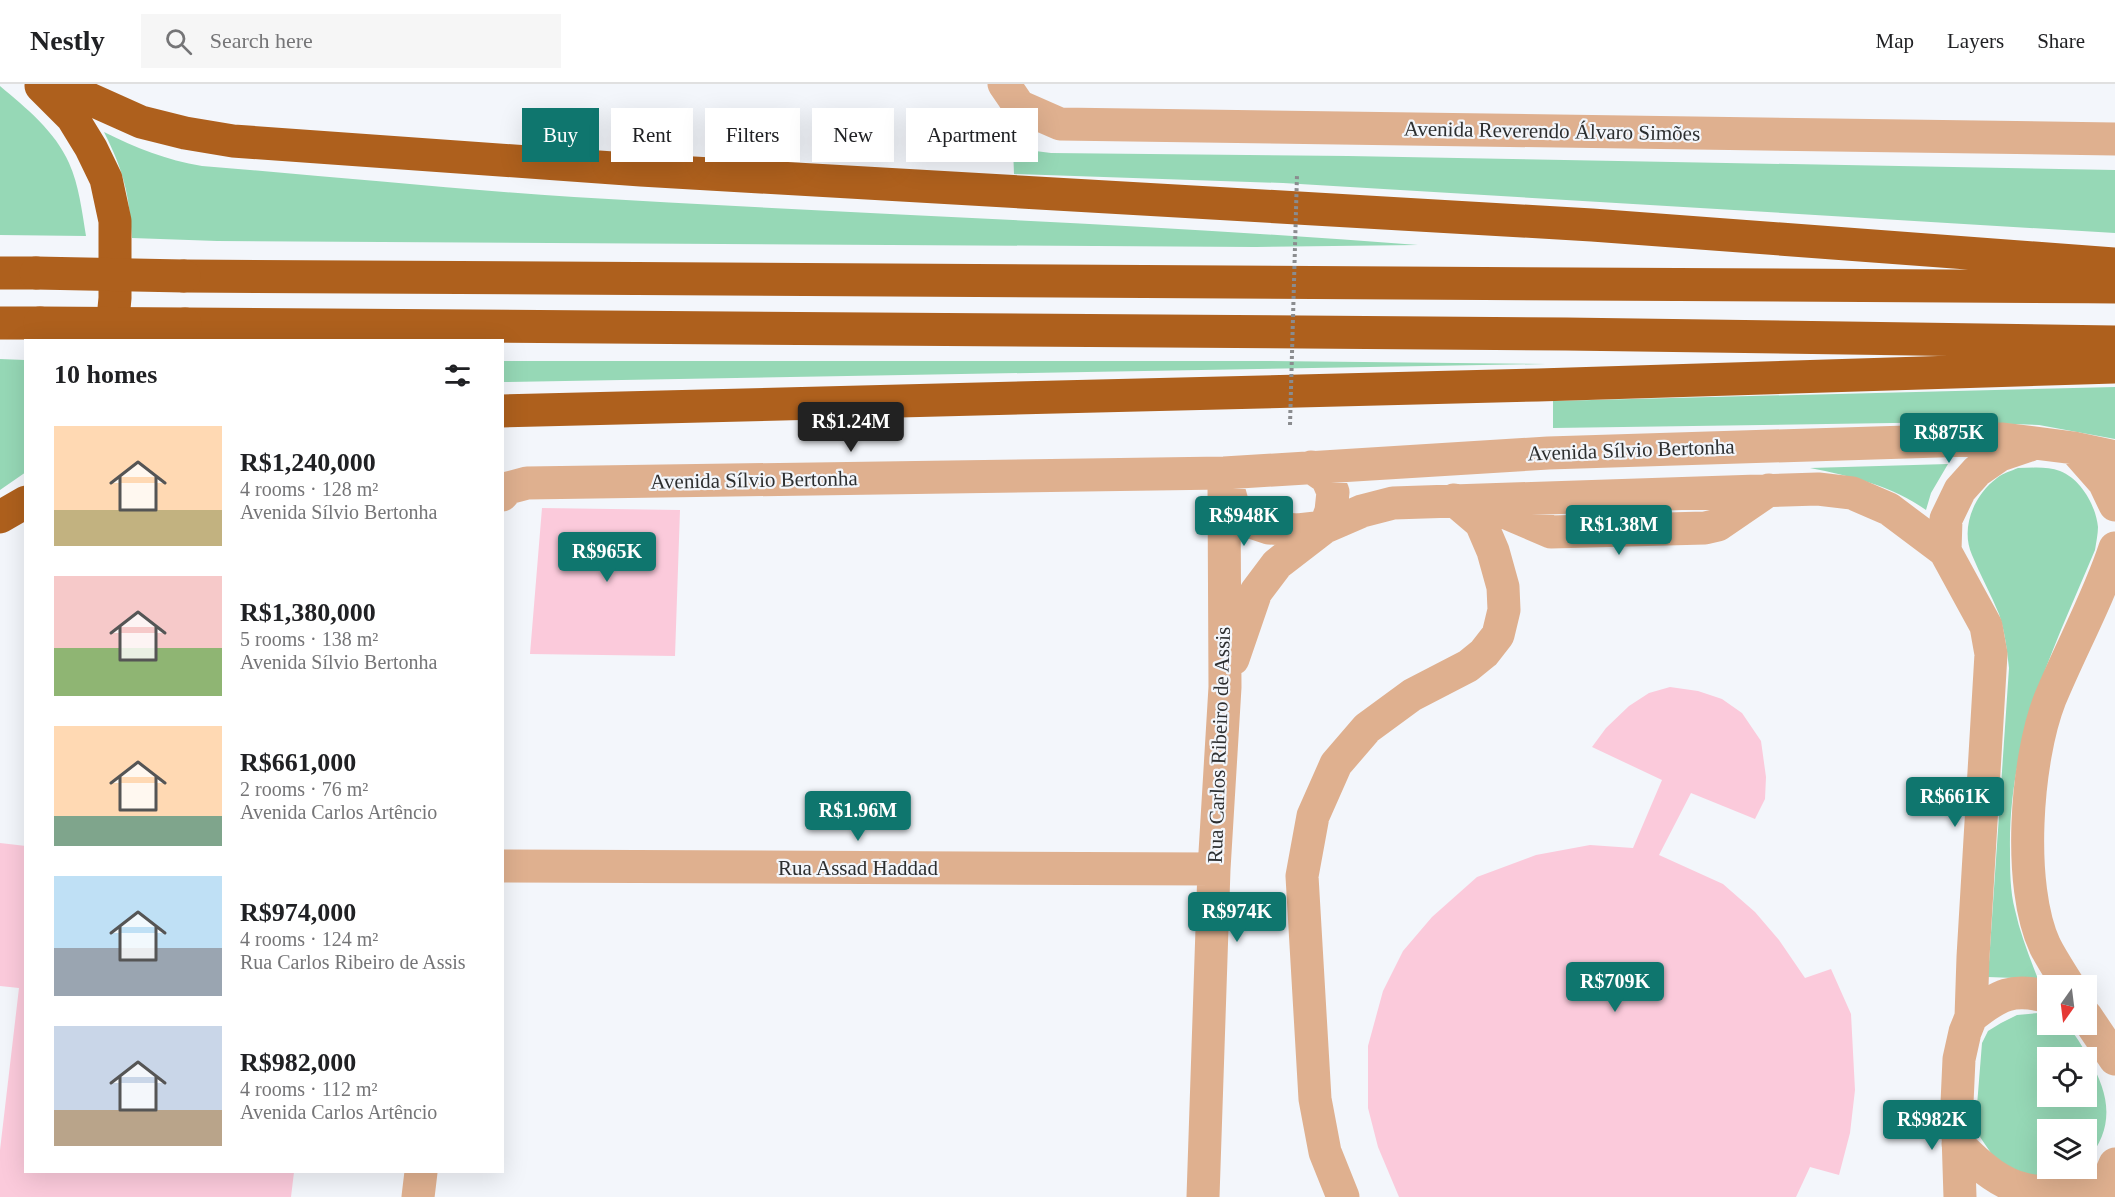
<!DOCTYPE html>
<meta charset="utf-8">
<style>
body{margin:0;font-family:"Times New Roman",serif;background:#f6f6f6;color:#202124;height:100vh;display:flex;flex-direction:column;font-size:22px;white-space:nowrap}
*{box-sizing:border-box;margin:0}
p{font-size:20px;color:#757577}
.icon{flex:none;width:33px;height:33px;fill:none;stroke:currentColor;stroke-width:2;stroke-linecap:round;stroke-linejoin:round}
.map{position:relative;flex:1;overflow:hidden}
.drawer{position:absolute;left:24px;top:255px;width:480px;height:834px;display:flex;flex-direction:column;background:#fff;border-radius:0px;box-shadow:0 6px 24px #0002}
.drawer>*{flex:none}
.hud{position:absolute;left:522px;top:24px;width:570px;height:54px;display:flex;gap:12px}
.needle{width:39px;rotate:194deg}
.tools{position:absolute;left:2037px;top:891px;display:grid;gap:12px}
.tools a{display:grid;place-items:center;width:60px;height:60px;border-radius:0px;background:#fff;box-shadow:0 6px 24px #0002;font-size:30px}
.price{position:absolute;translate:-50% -51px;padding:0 14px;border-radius:6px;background:#0f766e;color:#fff;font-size:20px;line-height:39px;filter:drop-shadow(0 2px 3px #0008)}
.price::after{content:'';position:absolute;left:50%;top:36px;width:18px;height:14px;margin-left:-9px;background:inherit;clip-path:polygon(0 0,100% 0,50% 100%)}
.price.active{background:#222;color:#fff}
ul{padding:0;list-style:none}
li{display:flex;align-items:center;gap:18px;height:150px;padding:0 30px}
li span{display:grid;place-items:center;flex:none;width:168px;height:120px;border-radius:0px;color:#555}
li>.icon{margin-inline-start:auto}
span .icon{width:72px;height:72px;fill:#fffc;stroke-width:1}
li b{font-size:26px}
h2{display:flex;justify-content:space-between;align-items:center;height:72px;padding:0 30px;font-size:26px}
.pill{padding:0 21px;border-radius:0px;background:#fff;box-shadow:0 6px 24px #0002;font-size:21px;line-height:54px}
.pill.active{background:#0f766e;color:#fff}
header{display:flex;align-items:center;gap:36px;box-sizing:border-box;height:84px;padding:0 30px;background:#fff;border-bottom:2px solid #e0e0e0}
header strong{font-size:28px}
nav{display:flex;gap:33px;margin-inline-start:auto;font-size:21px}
.search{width:420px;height:54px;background:#f6f6f6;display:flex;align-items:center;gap:15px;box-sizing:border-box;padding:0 21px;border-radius:0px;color:#757577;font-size:22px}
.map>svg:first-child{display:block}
</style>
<header>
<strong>Nestly</strong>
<div class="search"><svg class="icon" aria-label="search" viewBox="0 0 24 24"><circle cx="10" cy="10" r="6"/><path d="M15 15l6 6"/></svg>Search here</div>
<nav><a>Map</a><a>Layers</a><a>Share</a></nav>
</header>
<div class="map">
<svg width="2115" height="1113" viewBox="0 0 2115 1113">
<rect width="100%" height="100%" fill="#f3f6fb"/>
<!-- green -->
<path fill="#96d8b6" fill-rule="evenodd" d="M 0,2 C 26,24 55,47 69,79 C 79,101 82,128 86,152 L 0,151 Z
M 104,48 C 136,64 166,76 202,82 C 326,92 450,105 574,113 C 855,130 1137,139 1418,161 L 1256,163 L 217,157 L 132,154 C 129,109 124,88 104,48 Z
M 1013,64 L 1051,69 L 1348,72 L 2115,86 L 2115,149 L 1283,99 L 1014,90 Z
M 0,275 L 25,276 L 26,388 L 0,406 Z
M 502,277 L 1266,277 L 1546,280 L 503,298 Z
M 2115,303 L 2115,355 L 2039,341 L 1958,338 L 1553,344 L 1553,317 Z
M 1948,380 L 1931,409 L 1926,426 C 1893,402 1850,392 1810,384 Z
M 2018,384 C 2031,384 2047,382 2060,387 C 2081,395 2096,422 2098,443 C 2098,450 2096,459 2095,466 C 2053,566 2008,655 2010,766 C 2010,786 2010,807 2015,826 C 2020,849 2029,872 2038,895 L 1988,893 L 2009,584 C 2007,566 2005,548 1999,530 C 1991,510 1980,491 1972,471 C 1960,444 1974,411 1997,394 C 2003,389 2011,387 2018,384 Z
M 2038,929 L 2047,931 L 2048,940 L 2065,941 C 2076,950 2082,962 2089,975 C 2110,1011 2115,1043 2087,1077 L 2086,1046 L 2048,1046 L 2048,1084 L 2077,1085 L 2072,1088 L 2054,1094 L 2014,1089 L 1993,1072 L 1980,1053 L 1976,1034 L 1982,959 L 1988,947 L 2001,939 L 2017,931 ZM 2048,974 L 2086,974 L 2086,1012 L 2048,1012 Z"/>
<!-- building -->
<path fill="#fbcadb" d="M 542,424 L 680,426 L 675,572 L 530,570 Z
M 1670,603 L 1698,607 L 1722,615 L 1742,629 L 1761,657 L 1766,693 L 1765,715 L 1755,735 L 1691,709 L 1659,771 L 1723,800 L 1755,828 L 1779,856 L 1805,894 L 1831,885 L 1851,930 L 1855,1006 L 1850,1049 L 1839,1091 L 1810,1083 L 1796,1113 L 1399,1113 L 1378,1063 L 1368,1024 L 1368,962 L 1383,907 L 1403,867 L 1432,833 L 1477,793 L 1536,771 L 1590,761 L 1633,764 L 1662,696 L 1592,663 L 1606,644 L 1629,622 L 1649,609 Z
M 0,759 L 26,762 L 26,1088 L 294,1088 L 291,1113 L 0,1113 L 0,1066 L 19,904 L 0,902 Z"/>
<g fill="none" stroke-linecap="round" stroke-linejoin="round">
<!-- path -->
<path stroke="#8a8c8f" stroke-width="4" stroke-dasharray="3 3" stroke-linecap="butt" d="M 993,46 L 1003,73"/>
<!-- minor -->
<path stroke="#dfb08f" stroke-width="33" d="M 1004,0 L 1019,22 L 1060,40 L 2115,55
M 2074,364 L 2104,398 L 2115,421
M 1224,389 L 1234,425 L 1248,437 L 1269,444 L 1298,446 L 1325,443 L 1362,427 L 1393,419 L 1818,405 L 1852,409 L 1889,425 L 1945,467 L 1986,542 L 1991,570 L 1973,873 L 1971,933 L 1965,948 L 1959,975 L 1957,1019 L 1960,1113
M 502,411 L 508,404 L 527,399 L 1224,389 L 1548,369 L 2003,355 L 2074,364 L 2115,373
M 1482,422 L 1502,427 L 1551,448 L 1705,444 L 1718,441 L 1769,406
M 1945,467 L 1946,435 L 1960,406 L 1977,387 L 2000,371 L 2030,361
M 1233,575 L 1256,508 L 1277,480 L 1325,443 L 1331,427 L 1333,408 L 1327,394 L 1311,383
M 502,782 L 1214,785
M 2069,902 C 2061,889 2052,876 2045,862 C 2017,802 2026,676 2050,615 C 2071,564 2098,516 2115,464
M 2086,932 L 2115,975
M 1971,933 C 1998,911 2013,903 2048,913
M 1958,1060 C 2009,1113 2034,1113 2105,1103 L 2115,1080
M 418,1113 L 421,1088
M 1203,1113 L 1214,785 L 1225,603 L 1224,401
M 1343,1113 L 1325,1068 L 1315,1015 L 1302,792 L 1313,732 L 1336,680 L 1367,644 L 1412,611 L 1468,582 L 1484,569 L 1498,551 L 1504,526 L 1503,503 L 1493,467 L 1481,439 L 1454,416"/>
<!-- highway -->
<path stroke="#ae601d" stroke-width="33" d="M 56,0 L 141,38 L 185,49 L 233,57 L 641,86 L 1592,141 L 2115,180
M 41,2 L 72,33 L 91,64 L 106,95 L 115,137 L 115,214 L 111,256
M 0,189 L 36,189
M 184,192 C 827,194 1471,200 2115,203
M 0,239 L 40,239
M 185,240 L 1566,250 L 2115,258
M 502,327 L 1538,301 L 2115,283
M 0,433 L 26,418"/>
<!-- path-bridge -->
<path stroke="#8a8c8f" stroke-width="4" stroke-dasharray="3 3" stroke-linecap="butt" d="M 1290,341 L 1297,91"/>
<!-- highway-bridge -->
<path stroke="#ae601d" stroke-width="33" d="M 36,189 L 184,192
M 40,239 L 185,240"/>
</g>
<g text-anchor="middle" stroke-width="4.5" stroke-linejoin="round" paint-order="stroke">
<!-- street labels -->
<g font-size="21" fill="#2c2e2f" stroke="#f3f6fb">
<text transform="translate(1552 47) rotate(1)" y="7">Avenida Reverendo Álvaro Simões</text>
<text transform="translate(1631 366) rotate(-2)" y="7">Avenida Sílvio Bertonha</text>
<text transform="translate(754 396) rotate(-1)" y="7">Avenida Sílvio Bertonha</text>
<text transform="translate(1219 661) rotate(-88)" y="7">Rua Carlos Ribeiro de Assis</text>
<text x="858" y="791">Rua Assad Haddad</text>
</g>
</g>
</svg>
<div class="tools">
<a><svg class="needle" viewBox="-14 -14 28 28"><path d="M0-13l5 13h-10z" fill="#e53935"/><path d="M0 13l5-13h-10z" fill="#757577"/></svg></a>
<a><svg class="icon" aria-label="locate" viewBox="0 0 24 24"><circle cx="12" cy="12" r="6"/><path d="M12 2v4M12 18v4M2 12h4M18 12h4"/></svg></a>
<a><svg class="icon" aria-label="layers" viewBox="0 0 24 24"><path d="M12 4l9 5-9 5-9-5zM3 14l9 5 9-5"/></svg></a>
</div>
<b class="price active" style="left:851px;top:369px">R$1.24M</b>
<b class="price" style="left:1949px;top:380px">R$875K</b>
<b class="price" style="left:1244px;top:463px">R$948K</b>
<b class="price" style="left:1619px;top:472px">R$1.38M</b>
<b class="price" style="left:607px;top:499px">R$965K</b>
<b class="price" style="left:1955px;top:744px">R$661K</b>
<b class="price" style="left:858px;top:758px">R$1.96M</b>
<b class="price" style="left:1237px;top:859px">R$974K</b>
<b class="price" style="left:1615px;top:929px">R$709K</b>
<b class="price" style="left:1932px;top:1067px">R$982K</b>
<div class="hud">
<a class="pill active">Buy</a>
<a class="pill">Rent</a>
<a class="pill">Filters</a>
<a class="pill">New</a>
<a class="pill">Apartment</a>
</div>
<section class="drawer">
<h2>10 homes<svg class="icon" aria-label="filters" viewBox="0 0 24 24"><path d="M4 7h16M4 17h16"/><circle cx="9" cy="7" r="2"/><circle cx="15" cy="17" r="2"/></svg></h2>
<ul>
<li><span style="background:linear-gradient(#ffd9b3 70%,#c2b280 0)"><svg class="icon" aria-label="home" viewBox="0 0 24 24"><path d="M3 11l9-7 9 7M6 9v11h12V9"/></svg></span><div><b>R$1,240,000</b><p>4 rooms · 128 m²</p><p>Avenida Sílvio Bertonha</p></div></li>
<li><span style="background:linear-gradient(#f6c9c9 60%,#8fb573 0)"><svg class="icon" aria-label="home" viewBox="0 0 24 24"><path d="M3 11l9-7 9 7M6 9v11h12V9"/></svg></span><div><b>R$1,380,000</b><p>5 rooms · 138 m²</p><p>Avenida Sílvio Bertonha</p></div></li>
<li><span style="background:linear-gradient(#ffd9b3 75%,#7fa58c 0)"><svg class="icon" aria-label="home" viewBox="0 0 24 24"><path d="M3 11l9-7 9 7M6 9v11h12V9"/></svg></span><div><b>R$661,000</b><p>2 rooms · 76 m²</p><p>Avenida Carlos Artêncio</p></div></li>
<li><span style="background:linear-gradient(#bfe0f5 60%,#9aa5b1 0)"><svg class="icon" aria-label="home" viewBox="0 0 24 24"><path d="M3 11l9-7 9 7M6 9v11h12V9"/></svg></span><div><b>R$974,000</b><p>4 rooms · 124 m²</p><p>Rua Carlos Ribeiro de Assis</p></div></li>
<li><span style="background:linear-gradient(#c9d6e8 70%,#b9a48a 0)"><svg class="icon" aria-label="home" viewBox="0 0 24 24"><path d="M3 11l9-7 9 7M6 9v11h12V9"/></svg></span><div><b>R$982,000</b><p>4 rooms · 112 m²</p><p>Avenida Carlos Artêncio</p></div></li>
</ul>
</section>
</div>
